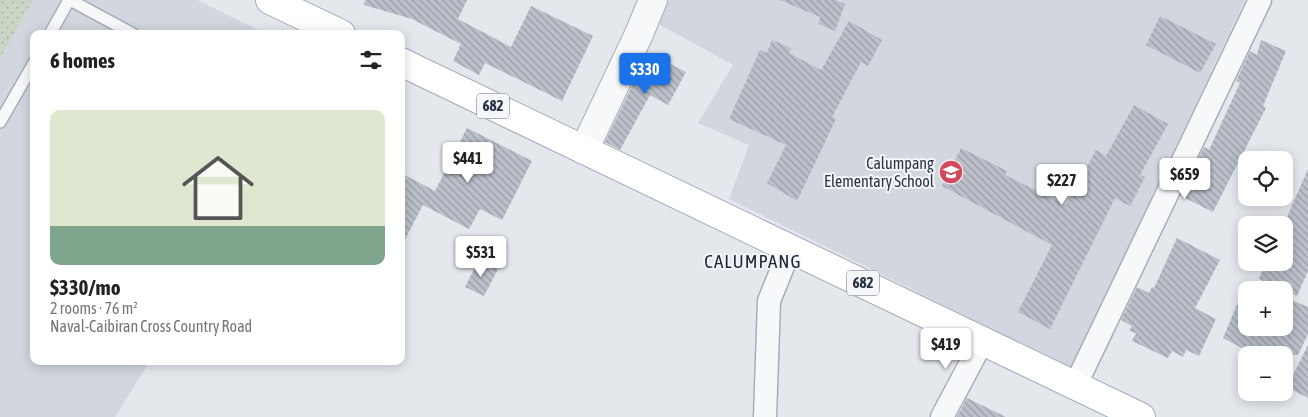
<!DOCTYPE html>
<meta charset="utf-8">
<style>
body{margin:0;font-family:"Asap Condensed",sans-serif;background:#f6f6f6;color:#222;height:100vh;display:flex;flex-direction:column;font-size:19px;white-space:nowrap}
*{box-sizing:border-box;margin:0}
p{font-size:16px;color:#767676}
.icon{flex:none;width:28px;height:28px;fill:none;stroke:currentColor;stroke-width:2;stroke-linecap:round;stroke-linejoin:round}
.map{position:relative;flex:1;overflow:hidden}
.side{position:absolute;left:30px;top:30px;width:375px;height:335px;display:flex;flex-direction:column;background:#fff;border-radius:10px;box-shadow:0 2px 12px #0003}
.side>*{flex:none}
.fabs{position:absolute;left:1238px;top:151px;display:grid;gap:10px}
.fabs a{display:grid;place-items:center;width:55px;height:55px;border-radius:10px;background:#fff;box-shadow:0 2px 12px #0003;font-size:25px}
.price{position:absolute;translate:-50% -42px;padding:0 11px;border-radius:5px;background:#fff;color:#222;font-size:16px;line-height:32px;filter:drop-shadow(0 1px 2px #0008)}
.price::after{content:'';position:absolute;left:50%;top:30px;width:15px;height:11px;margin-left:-8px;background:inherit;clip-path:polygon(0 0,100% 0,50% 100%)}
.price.on{background:#1a73e8;color:#fff}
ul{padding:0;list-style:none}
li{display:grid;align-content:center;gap:10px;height:265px;padding:0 20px}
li+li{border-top:1px solid #e0e0e0}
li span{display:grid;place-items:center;height:155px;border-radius:10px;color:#555}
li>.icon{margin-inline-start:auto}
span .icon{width:90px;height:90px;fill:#fffc;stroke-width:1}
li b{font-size:21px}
h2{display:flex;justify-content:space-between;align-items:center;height:60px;padding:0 20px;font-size:21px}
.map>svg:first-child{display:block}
</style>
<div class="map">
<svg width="1308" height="417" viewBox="0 0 1308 417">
<defs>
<pattern id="park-dots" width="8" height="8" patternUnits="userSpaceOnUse" patternTransform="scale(1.25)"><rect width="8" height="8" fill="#c9d6c5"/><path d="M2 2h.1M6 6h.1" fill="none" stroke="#adb8ab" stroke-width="1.8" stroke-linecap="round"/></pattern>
<pattern id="building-back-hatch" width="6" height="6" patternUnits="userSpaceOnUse" patternTransform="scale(1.25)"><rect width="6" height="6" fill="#bbc0ca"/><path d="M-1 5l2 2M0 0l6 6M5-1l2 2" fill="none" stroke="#989da6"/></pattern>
</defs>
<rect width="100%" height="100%" fill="#e4e7ec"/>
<!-- built -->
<path fill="#d2d6de" d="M 0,0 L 197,0 L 266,34 L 34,34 L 34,361 L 150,361 L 115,417 L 0,417 Z
M 653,0 L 1245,0 L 1071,368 L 729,199 L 749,145 L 698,123 L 733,65 L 646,17 Z"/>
<!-- park -->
<path fill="url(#park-dots)" d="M 0,0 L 33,0 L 0,58 Z"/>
<!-- building -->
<path fill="url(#building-back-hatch)" d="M 365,0 L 467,0 L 458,19 L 511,47 L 531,6 L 593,36 L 562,101 L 485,63 L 479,75 L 453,61 L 461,44 L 412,19 L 364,5 Z
M 780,0 L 836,0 L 845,4 L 835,31 L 819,24 L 820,17 Z
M 1160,16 L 1216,44 L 1200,73 L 1146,45 Z
M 849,21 L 882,40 L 868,66 L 861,62 L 832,117 L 836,119 L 797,201 L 767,183 L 786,145 L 729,119 L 760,50 L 767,53 L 772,40 L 791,48 L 789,53 L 821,70 Z
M 1261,40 L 1286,51 L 1263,106 L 1266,108 L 1213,212 L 1181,196 L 1204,147 L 1209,150 L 1240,83 L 1236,81 L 1250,51 L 1257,55 Z
M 648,53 L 686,72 L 668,105 L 650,95 L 620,150 L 605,142 Z
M 1134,105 L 1168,124 L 1140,175 L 1145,177 L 1130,206 L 1115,198 L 1050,329 L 1018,312 L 1052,245 L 942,186 L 961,148 L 1007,171 L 1005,175 L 1066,205 L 1096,150 L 1106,156 Z
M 467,128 L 532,161 L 502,220 L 480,209 L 469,229 L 423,205 L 401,247 L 401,173 L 435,191 Z
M 1308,169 L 1308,271 L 1297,296 L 1259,279 L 1266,262 L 1284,262 L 1284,224 Z
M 1177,238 L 1220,260 L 1195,308 L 1216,319 L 1199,356 L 1186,350 L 1183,357 L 1172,351 L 1168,358 L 1132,341 L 1136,333 L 1129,331 L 1132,326 L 1121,320 L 1137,287 L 1149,293 L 1152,287 L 1154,288 Z
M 479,259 L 498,269 L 484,296 L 465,287 Z
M 1246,283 L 1246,328 L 1284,328 L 1284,297 L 1308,307 L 1308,334 L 1298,355 L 1255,355 L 1223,338 Z
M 1308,345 L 1308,398 L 1287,387 Z
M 967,398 L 1006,417 L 957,417 Z"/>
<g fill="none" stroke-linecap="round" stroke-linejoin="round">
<!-- service casing -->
<g stroke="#a9aeb7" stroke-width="14">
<path id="service" d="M 70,0 L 133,34
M 50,34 L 69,0
M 0,122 L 34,63"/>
</g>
<!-- minor casing -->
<g stroke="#a9aeb7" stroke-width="25">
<path id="minor" d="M 1076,384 L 1260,0
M 765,417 L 769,301 L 790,249
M 942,417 L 983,340"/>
</g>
<!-- tertiary casing -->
<g stroke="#a9aeb7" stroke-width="30">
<path id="tertiary" d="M 584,150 L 639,34 L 653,0"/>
</g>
<!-- primary casing -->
<g stroke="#a3abb8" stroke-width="30">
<path id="primary" d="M 270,0 L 341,34
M 401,62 L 1141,417"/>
</g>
<!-- service -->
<use href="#service" stroke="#f7f8fa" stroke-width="11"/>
<!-- minor -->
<use href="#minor" stroke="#f7f8fa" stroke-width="22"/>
<!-- tertiary -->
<use href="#tertiary" stroke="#f7f8fa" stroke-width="28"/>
<!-- primary -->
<use href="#primary" stroke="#fff" stroke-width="28"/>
</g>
<!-- icons -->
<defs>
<g id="school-disc" transform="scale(1.25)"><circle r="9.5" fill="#d1495b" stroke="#f4f6f9"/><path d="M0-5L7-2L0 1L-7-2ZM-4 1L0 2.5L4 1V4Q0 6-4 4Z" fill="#fff"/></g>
</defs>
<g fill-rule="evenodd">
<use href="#school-disc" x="951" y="172"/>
</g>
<g text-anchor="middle" stroke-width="4" stroke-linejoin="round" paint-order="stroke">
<!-- shield labels -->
<g fill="#f4f6f9" stroke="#676e7b" stroke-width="1">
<rect x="477" y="93.5" width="32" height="25" rx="4"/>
<rect x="847" y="270.5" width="32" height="25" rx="4"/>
</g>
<g font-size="15" font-weight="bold" fill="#2b3445">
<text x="493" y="111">682</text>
<text x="863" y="288">682</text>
</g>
<!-- poi labels -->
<g font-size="16" fill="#2b3445" stroke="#f4f6f9" text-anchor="end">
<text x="934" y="169">Calumpang<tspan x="934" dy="18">Elementary School</tspan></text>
</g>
<!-- quarter labels -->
<g font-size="19" letter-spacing="1" fill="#1d2536" stroke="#f4f6f9">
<text x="753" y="268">CALUMPANG</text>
</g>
</g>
</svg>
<div class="fabs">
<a><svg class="icon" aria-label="locate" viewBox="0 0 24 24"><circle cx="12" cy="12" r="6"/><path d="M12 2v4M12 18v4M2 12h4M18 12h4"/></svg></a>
<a><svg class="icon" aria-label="layers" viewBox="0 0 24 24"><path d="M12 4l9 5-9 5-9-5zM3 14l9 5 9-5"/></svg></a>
<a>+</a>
<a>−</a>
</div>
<b class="price on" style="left:645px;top:95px">$330</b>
<b class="price" style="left:468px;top:184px">$441</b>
<b class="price" style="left:1185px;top:200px">$659</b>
<b class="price" style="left:1062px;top:206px">$227</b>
<b class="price" style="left:481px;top:278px">$531</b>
<b class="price" style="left:946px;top:370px">$419</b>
<section class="side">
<h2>6 homes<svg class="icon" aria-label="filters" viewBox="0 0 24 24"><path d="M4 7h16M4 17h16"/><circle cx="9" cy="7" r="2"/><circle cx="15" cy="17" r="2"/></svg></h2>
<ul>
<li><span style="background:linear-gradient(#dfe7d0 75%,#7fa58c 0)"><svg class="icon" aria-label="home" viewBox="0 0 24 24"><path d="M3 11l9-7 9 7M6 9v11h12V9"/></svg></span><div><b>$330/mo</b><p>2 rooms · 76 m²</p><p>Naval-Caibiran Cross Country Road</p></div></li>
</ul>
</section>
</div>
